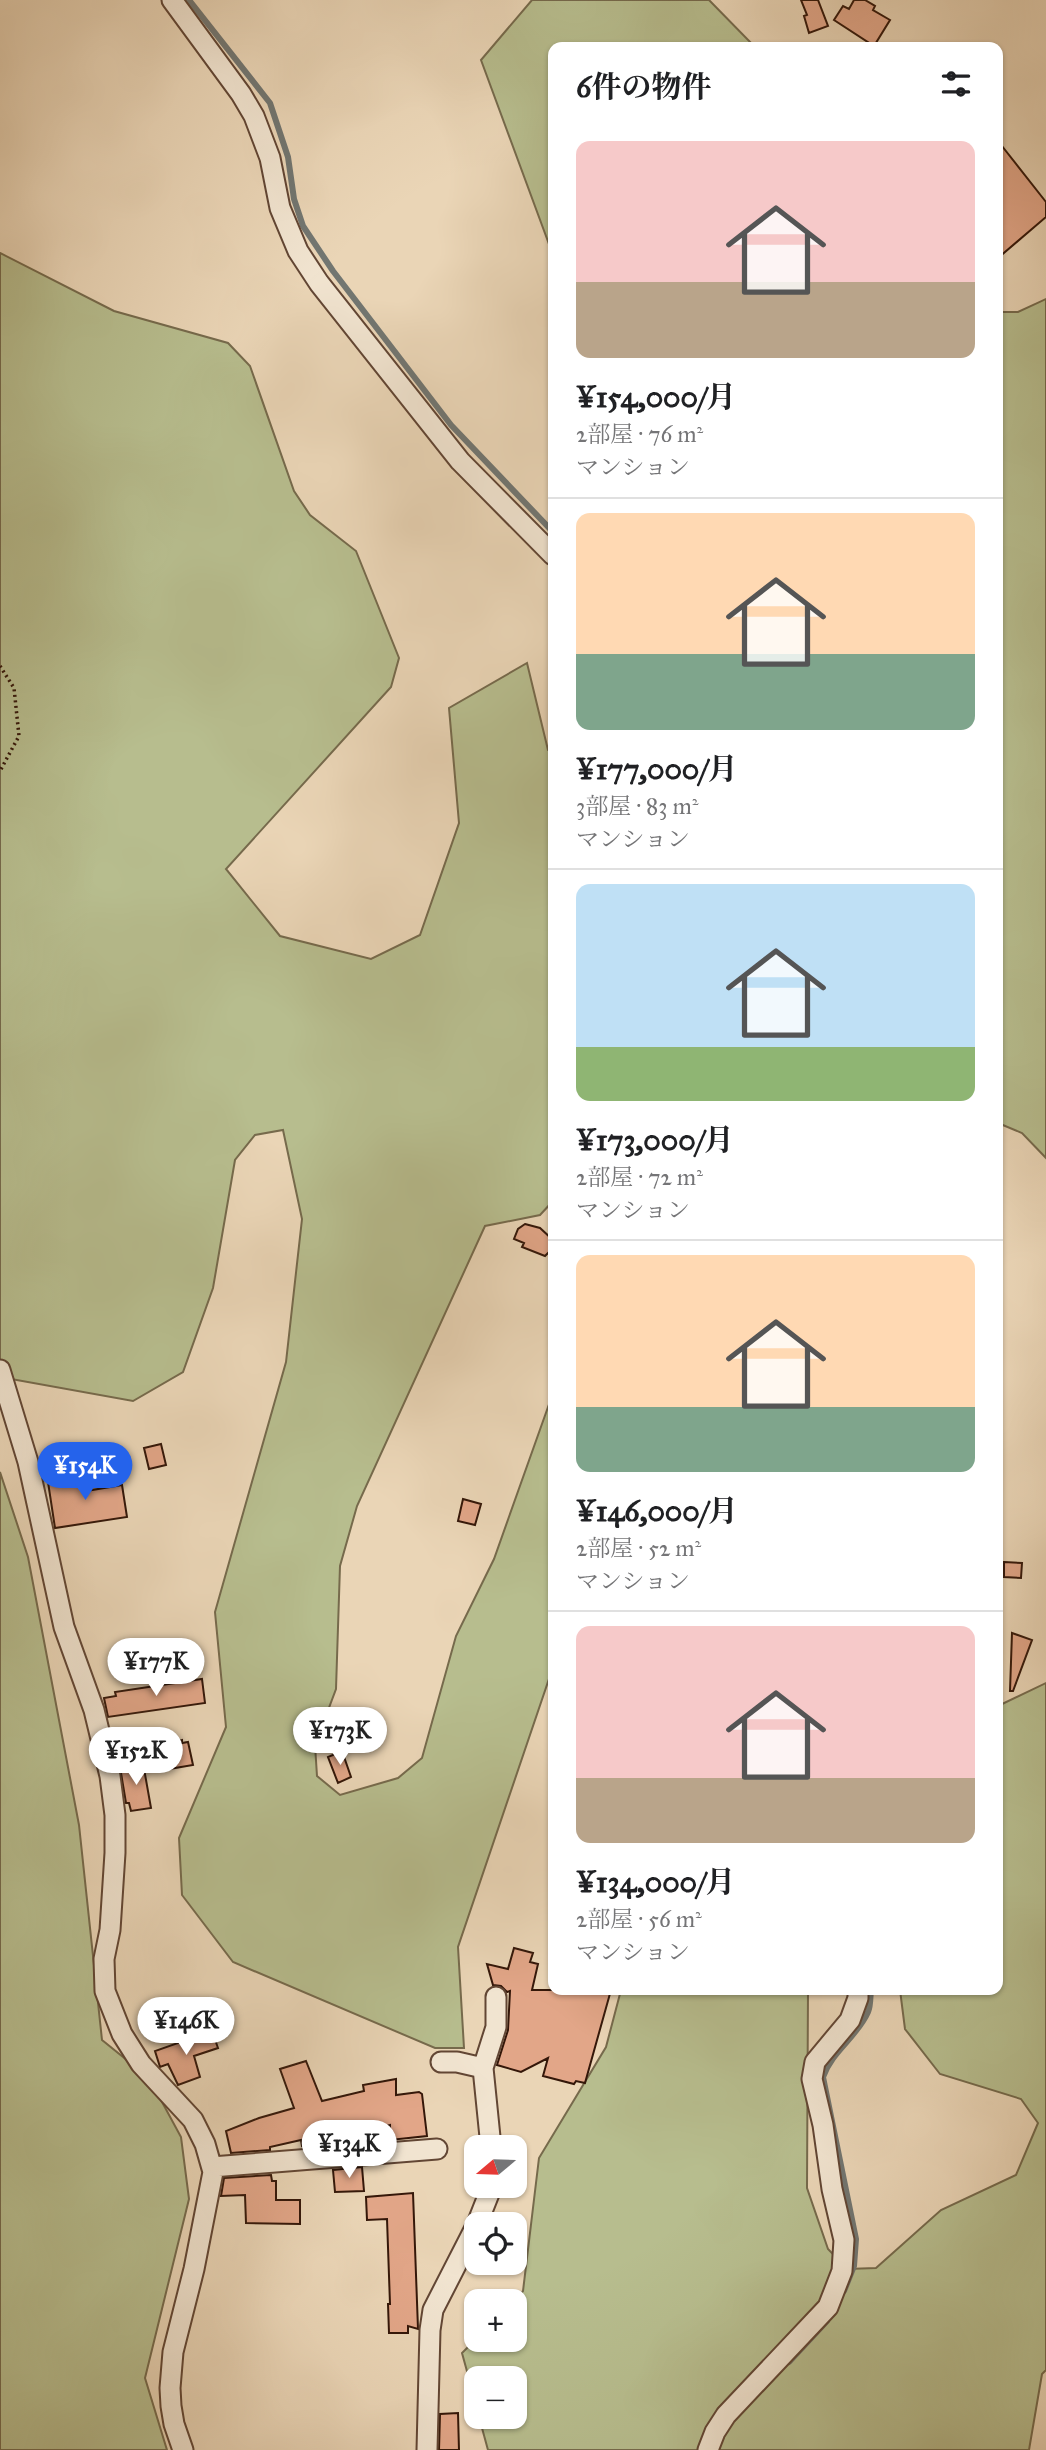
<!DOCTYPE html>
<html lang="ja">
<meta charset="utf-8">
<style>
body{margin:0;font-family:"IM FELL Great Primer","Noto Serif JP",serif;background:#f2f2f2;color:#202124;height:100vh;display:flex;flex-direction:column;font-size:26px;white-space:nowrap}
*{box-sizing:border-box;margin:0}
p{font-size:23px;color:#757577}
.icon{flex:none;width:38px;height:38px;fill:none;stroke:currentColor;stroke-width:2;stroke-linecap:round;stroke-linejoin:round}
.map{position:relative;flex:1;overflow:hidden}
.details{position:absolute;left:548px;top:42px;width:455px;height:1953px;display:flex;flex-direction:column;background:#fff;border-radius:14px;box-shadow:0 2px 5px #0004}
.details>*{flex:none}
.needle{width:46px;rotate:251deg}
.fabs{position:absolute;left:464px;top:2135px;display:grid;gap:14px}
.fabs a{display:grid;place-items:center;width:63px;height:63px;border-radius:14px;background:#fff;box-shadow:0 2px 5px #0004;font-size:35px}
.price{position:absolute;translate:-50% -60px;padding:0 16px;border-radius:24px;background:#fff;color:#222;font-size:23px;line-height:46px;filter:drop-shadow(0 2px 4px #0008)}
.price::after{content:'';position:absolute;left:50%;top:42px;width:21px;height:16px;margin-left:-10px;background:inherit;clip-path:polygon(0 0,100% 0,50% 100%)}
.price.current{background:#2563eb;color:#fff}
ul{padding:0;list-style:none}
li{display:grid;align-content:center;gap:14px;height:371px;padding:0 28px}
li+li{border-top:2px solid #e0e0e0}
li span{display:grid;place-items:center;height:217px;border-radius:14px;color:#555}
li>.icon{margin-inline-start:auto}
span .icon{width:126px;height:126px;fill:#fffc;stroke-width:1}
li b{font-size:30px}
h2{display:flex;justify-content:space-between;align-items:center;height:84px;padding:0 28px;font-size:30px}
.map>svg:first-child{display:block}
</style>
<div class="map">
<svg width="1046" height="2450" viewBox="0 0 1046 2450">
<rect width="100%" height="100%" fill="#ead5b6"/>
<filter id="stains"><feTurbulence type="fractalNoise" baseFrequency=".00286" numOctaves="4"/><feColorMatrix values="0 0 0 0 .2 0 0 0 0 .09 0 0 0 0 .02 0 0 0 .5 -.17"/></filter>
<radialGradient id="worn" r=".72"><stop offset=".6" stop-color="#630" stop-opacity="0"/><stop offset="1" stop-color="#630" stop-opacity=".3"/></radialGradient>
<!-- green -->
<path fill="#b7bd8e" stroke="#766a4c" stroke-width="2" d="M 532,0 L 709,0 L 755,47 L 553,47 L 553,255 L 481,60 Z
M 0,253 L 114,311 L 228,343 L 250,366 L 294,491 L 310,515 L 356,551 L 399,658 L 391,687 L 226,869 L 280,936 L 371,959 L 420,935 L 459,823 L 449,708 L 527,663 L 548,750 L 553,752 L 553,1201 L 540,1215 L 485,1226 L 357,1506 L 340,1566 L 336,1689 L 315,1745 L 317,1776 L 340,1795 L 398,1778 L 422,1758 L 456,1636 L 494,1559 L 553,1393 L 553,1667 L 458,1947 L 464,2048 L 435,2048 L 233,1962 L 182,1895 L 179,1838 L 226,1727 L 215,1612 L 286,1362 L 302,1219 L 283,1130 L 255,1135 L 235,1160 L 213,1288 L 183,1372 L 133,1401 L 0,1377 Z
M 1046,299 L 1046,1158 L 1022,1133 L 998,1123 L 998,312 L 1018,312 Z
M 0,1472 L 28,1557 L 79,1825 L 102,2040 L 149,2078 L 181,2137 L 189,2199 L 145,2378 L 167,2450 L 0,2450 Z
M 1046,1683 L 1046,2370 L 1042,2374 L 1029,2450 L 488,2450 L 479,2417 L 514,2417 L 514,2378 L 476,2378 L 476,2404 L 462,2353 L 476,2339 L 514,2340 L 513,2301 L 523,2291 L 539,2158 L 606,2047 L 621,1990 L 808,1990 L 807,2188 L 828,2249 L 847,2269 L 876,2268 L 941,2210 L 1016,2175 L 1038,2123 L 1021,2099 L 940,2074 L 905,2029 L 900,1990 L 998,1990 L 998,1706 Z"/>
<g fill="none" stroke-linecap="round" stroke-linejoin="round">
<!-- stream -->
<path stroke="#727671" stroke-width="6" d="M 189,0 L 270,103 L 288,157 L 294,199 L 303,226 L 333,271 L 451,425 L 553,532
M 844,2291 L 854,2266 L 856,2239 L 823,2077 C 832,2051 857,2037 868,2012 C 871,2005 870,1997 871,1990
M 789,2362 L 827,2321"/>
</g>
<!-- building -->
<path fill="#e2a688" stroke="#341709" stroke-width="2" d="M 801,0 L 818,0 L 828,26 L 809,33 L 804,16 L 807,15 Z
M 854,0 L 865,0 L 875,6 L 873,10 L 890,20 L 874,46 L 834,20 L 843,6 L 849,9 Z
M 998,141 L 1046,202 L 1046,217 L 998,258 Z
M 525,1224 L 540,1228 L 553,1240 L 553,1248 L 545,1256 L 522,1247 L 524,1243 L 514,1239 L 518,1229 Z
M 161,1444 L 166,1465 L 149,1469 L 144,1448 Z
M 90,1474 L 92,1490 L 122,1485 L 127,1517 L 55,1528 L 48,1482 Z
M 463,1499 L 481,1504 L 475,1525 L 458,1521 Z
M 1004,1562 L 1022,1563 L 1021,1578 L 1004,1577 Z
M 1012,1633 L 1032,1640 L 1013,1691 L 1010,1691 Z
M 202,1679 L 205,1703 L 108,1717 L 104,1698 L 116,1696 L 115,1692 Z
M 182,1740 L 182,1743 L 188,1742 L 193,1765 L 169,1769 L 164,1745 Z
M 342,1751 L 351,1777 L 338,1783 L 328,1757 Z
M 143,1763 L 151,1808 L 131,1811 L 129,1803 L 126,1803 L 120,1767 Z
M 514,1948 L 533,1953 L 530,1962 L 538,1964 L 532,1990 L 611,1990 L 585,2083 L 576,2081 L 574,2084 L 543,2076 L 548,2058 L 521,2072 L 497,2065 L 508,2030 L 510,1991 L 507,1992 L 501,1986 L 493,1985 L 487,1964 L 508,1969 Z
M 212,2031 L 218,2048 L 194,2056 L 200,2077 L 178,2085 L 168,2064 L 160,2067 L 155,2051 Z
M 306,2061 L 322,2101 L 364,2091 L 363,2085 L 396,2079 L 396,2095 L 419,2092 L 422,2094 L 427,2136 L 390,2140 L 390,2125 L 342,2137 L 343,2144 L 332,2145 L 331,2138 L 302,2146 L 301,2140 L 270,2147 L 270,2150 L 231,2153 L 226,2131 L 259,2118 L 294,2108 L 280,2069 Z
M 362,2167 L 364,2191 L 335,2192 L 333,2170 Z
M 271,2175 L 272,2181 L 276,2181 L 276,2200 L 300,2200 L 300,2224 L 246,2223 L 245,2195 L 221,2196 L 224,2178 Z
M 413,2193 L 418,2329 L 408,2326 L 408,2333 L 389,2333 L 388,2304 L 390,2304 L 387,2219 L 367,2220 L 366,2197 Z
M 458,2413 L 459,2450 L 439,2450 L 440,2414 Z"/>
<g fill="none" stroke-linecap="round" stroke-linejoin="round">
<!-- minor casing -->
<g stroke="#624634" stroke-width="23">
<path id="minor" d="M 172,0 L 241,94 L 254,116 L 270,158 L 280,208 L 298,251 L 319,283 L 460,461 L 553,555
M 0,1370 L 28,1462 L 64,1627 L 94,1710 L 110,1776 L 115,1815 L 115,1853 L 110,1930 L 104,1959 L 105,1991 L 122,2034 L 141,2064 L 193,2120 L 205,2144 L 213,2172 L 194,2269 L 173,2352 L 170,2388 L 171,2406 L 174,2424 L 183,2450
M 441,2062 L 457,2062 L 483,2068
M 491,2147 L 483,2068 L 496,2027 L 496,1997
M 212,2167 L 437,2149
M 477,2224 L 492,2186
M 427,2450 L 430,2330 L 433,2310 L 476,2226
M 708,2450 L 715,2432 L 726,2415 L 828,2307 L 842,2271 L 844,2240 L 832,2189 L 823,2125 L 812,2079 L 815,2062 L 850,2020 L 858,1998 L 858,1990"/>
</g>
<!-- path -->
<path stroke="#341709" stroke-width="3.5" stroke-dasharray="2 3.5" stroke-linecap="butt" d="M 0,666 L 14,688 L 19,736 L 0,771"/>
<!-- minor -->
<use href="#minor" stroke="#f1e4d0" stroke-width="19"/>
</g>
<rect width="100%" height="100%" filter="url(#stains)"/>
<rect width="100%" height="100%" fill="url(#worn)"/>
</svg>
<div class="fabs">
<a><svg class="needle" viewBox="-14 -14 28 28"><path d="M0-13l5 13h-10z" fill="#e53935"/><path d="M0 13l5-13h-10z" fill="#757577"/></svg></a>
<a><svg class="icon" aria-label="locate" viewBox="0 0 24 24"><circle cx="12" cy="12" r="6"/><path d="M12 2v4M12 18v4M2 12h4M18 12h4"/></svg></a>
<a>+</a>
<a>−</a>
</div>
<b class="price current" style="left:85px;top:1502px">¥154K</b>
<b class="price" style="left:156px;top:1698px">¥177K</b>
<b class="price" style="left:340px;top:1767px">¥173K</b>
<b class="price" style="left:136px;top:1787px">¥152K</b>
<b class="price" style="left:186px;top:2057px">¥146K</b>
<b class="price" style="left:349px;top:2180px">¥134K</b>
<section class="details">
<h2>6件の物件<svg class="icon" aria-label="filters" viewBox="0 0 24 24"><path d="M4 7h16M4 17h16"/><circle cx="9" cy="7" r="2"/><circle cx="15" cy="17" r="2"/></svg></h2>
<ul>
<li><span style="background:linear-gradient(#f6c9c9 65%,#b9a48a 0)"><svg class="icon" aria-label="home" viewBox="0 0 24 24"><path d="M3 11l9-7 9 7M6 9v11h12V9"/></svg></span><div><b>¥154,000/月</b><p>2部屋 · 76 m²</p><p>マンション</p></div></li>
<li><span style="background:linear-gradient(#ffd9b3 65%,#7fa58c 0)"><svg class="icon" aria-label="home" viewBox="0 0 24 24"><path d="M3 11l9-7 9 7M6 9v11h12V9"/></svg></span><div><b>¥177,000/月</b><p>3部屋 · 83 m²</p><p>マンション</p></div></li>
<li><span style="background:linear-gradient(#bfe0f5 75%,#8fb573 0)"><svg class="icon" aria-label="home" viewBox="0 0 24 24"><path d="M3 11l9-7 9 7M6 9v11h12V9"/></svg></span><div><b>¥173,000/月</b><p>2部屋 · 72 m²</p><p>マンション</p></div></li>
<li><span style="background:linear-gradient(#ffd9b3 70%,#7fa58c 0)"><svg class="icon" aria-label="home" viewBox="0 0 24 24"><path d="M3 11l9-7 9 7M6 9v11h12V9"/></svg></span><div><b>¥146,000/月</b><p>2部屋 · 52 m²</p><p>マンション</p></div></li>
<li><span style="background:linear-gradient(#f6c9c9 70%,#b9a48a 0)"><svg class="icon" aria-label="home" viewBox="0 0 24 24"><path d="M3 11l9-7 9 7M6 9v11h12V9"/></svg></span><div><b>¥134,000/月</b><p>2部屋 · 56 m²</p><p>マンション</p></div></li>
</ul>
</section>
</div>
